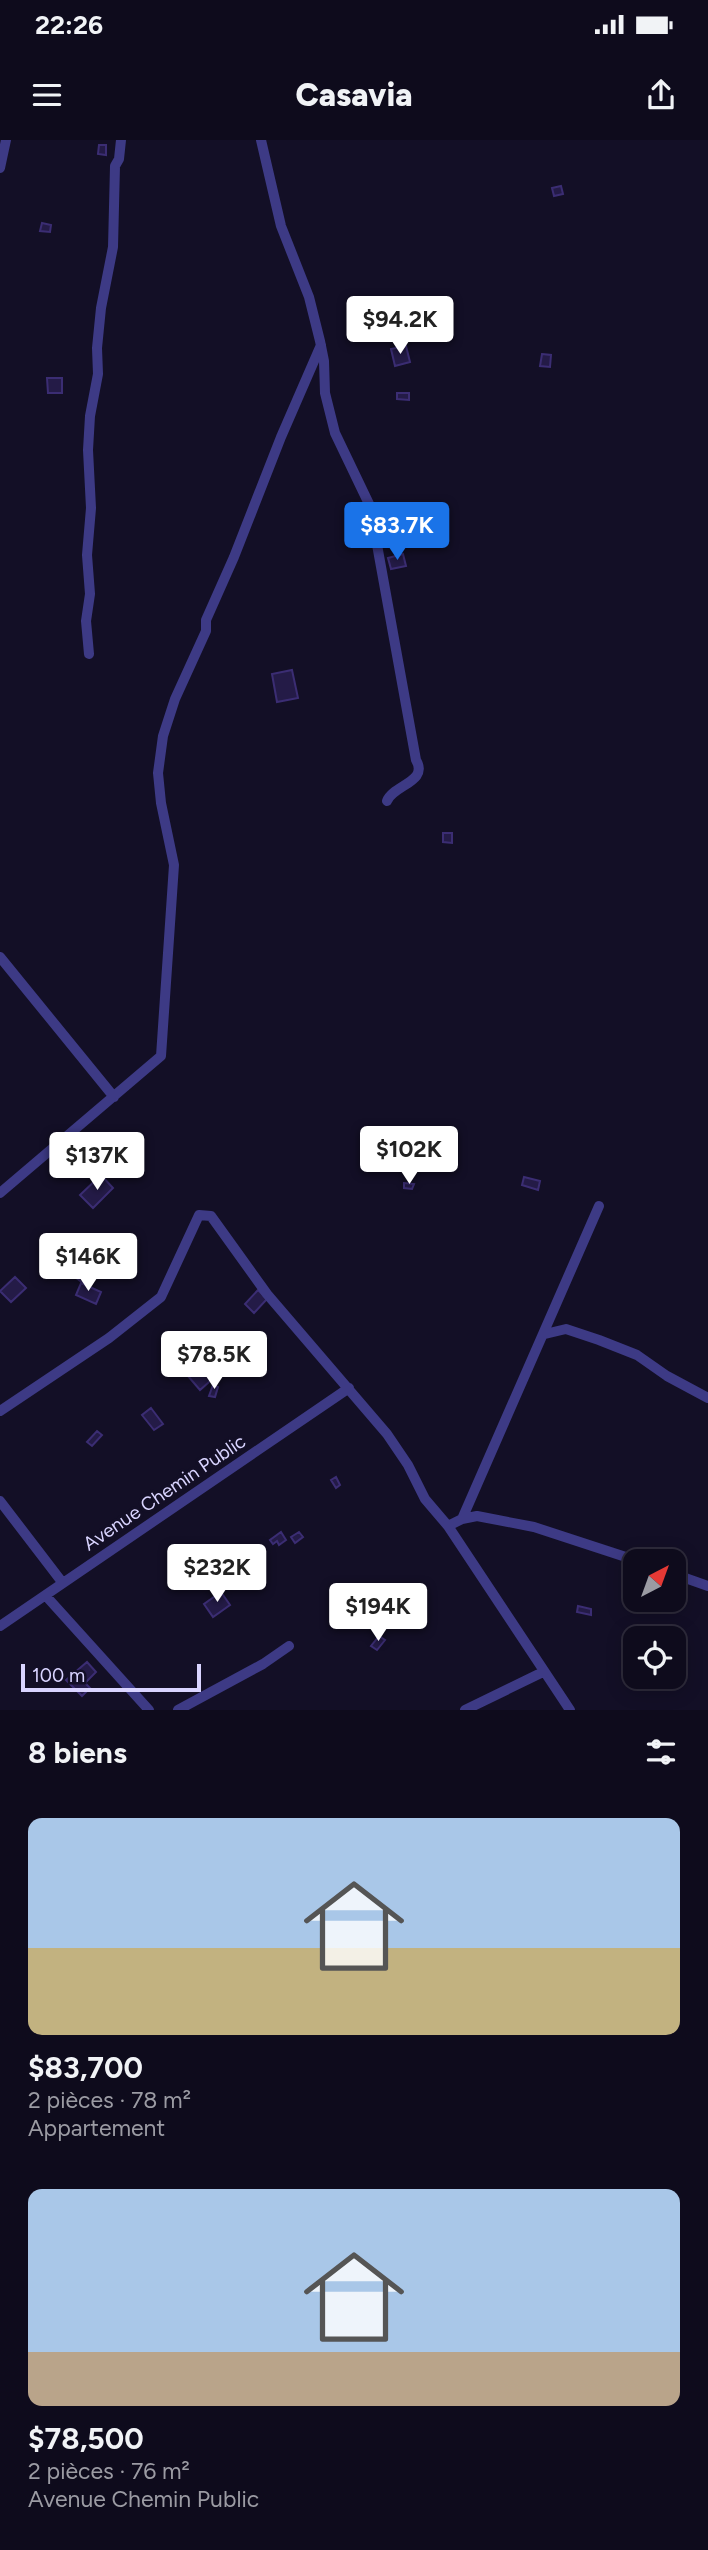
<!DOCTYPE html>
<html lang="fr">
<meta charset="utf-8">
<style>
body{margin:0;font-family:Figtree,sans-serif;background:#171425;color:#f1f3f6;height:100vh;display:flex;flex-direction:column;font-size:26px;white-space:nowrap}
*{box-sizing:border-box;margin:0}
p{font-size:23px;color:#9b9ba3}
.icon{flex:none;width:38px;height:38px;fill:none;stroke:currentColor;stroke-width:2;stroke-linecap:round;stroke-linejoin:round}
.map{position:relative;height:1570px;overflow:hidden}
.details{display:flex;flex-direction:column;background:#0e0b1c;flex:1}
.details>*{flex:none}
.needle{width:46px;rotate:41deg}
.tools{position:absolute;left:623px;top:1409px;display:grid;gap:14px}
.tools a{display:grid;place-items:center;width:63px;height:63px;border-radius:14px;background:#0e0b1c;box-shadow:0 4px 18px #0003,0 0 0 2px #2e2b3b;font-size:35px}
.scale{position:absolute;left:21px;bottom:18px;width:180px;box-sizing:border-box;padding-left:7px;border:4px solid #d9d4ff;border-top:0;font-size:19px;line-height:24px;white-space:nowrap;color:#d9d4ff;-webkit-text-stroke:5px #130f26;paint-order:stroke}
.price{position:absolute;translate:-50% -60px;padding:0 16px;border-radius:7px;background:#fff;color:#222;font-size:23px;line-height:46px;filter:drop-shadow(0 2px 4px #0008)}
.price::after{content:'';position:absolute;left:50%;top:42px;width:21px;height:16px;margin-left:-10px;background:inherit;clip-path:polygon(0 0,100% 0,50% 100%)}
.price.selected{background:#1a73e8;color:#fff}
ul{padding:0;list-style:none}
li{display:grid;align-content:center;gap:14px;height:371px;padding:0 28px}
li span{display:grid;place-items:center;height:217px;border-radius:14px;color:#555}
li>.icon{margin-inline-start:auto}
span .icon{width:126px;height:126px;fill:#fffc;stroke-width:1}
li b{font-size:30px}
h2{display:flex;justify-content:space-between;align-items:center;height:84px;padding:0 28px;font-size:30px}
.status{display:flex;justify-content:space-between;align-items:center;height:49px;padding:0 35px;background:#0e0b1c;direction:ltr}
.status svg{height:19px;fill:currentColor}
header{display:flex;justify-content:space-between;align-items:center;height:91px;padding:0 28px;background:#0e0b1c;font-size:32px;font-weight:800}
.map>svg:first-child{display:block}
</style>
<div class="status"><b>22:26</b><svg viewBox="0 0 49 12"><path d="M0 12V9h3v3zM5 12V6h3v6zM10 12V3h3v9zM15 12V0h3v12zM26 1h20v11H26zM47 4h2v5h-2z"/></svg></div>
<header><svg class="icon" aria-label="menu" viewBox="0 0 24 24"><path d="M4 6h16M4 12h16M4 18h16"/></svg>Casavia<svg class="icon" aria-label="share" viewBox="0 0 24 24"><path d="M12 15V3M7 8l5-5 5 5M5 13v7h14v-7"/></svg></header>
<div class="map">
<svg width="708" height="1570" viewBox="0 0 708 1570">
<rect width="100%" height="100%" fill="#130f26"/>
<!-- building -->
<path fill="#241b47" stroke="#3b2d73" stroke-width="2" d="M 99,5 L 106,5 L 106,15 L 98,14 Z
M 561,46 L 563,54 L 554,56 L 552,48 Z
M 42,83 L 51,85 L 50,92 L 40,91 Z
M 406,206 L 410,222 L 395,226 L 391,209 Z
M 542,214 L 551,215 L 550,227 L 540,226 Z
M 47,238 L 62,238 L 62,253 L 48,253 Z
M 397,253 L 409,253 L 409,260 L 397,259 Z
M 403,414 L 406,426 L 391,429 L 388,418 Z
M 292,530 L 298,558 L 277,562 L 272,534 Z
M 443,693 L 452,693 L 452,703 L 443,702 Z
M 101,1035 L 113,1048 L 93,1068 L 80,1055 Z
M 524,1037 L 540,1041 L 538,1050 L 522,1045 Z
M 404,1043 L 414,1044 L 412,1049 L 404,1048 Z
M 80,1098 L 92,1108 L 79,1124 L 67,1114 Z
M 82,1126 L 90,1132 L 83,1143 L 75,1137 Z
M 15,1137 L 26,1148 L 11,1162 L 0,1151 Z
M 81,1143 L 101,1152 L 96,1164 L 76,1155 Z
M 258,1150 L 267,1159 L 254,1173 L 245,1164 Z
M 189,1208 L 193,1212 L 181,1227 L 176,1223 Z
M 205,1221 L 217,1235 L 200,1250 L 188,1236 Z
M 213,1245 L 218,1247 L 215,1257 L 209,1256 Z
M 151,1268 L 163,1284 L 154,1290 L 142,1275 Z
M 97,1291 L 102,1295 L 92,1306 L 87,1302 Z
M 336,1337 L 340,1345 L 336,1348 L 331,1340 Z
M 281,1392 L 286,1400 L 279,1405 L 277,1401 L 273,1404 L 270,1400 Z
M 299,1392 L 303,1397 L 295,1403 L 291,1397 Z
M 221,1452 L 230,1465 L 213,1477 L 204,1464 Z
M 578,1466 L 591,1469 L 591,1475 L 577,1472 Z
M 379,1496 L 385,1500 L 377,1510 L 371,1506 Z
M 87,1522 L 96,1532 L 85,1543 L 90,1548 L 82,1556 L 66,1540 Z"/>
<g fill="none" stroke-linecap="round" stroke-linejoin="round">
<!-- street -->
<path stroke="#3d3a85" stroke-width="10" d="M 261,0 L 281,86 L 309,157 L 320,201 L 324,221 L 325,253 L 335,293 L 370,366 L 416,620 C 429,642 393,645 387,661
M 0,28 L 6,0
M 89,514 L 86,481 L 90,454 L 87,415 L 91,368 L 88,310 L 90,276 L 98,234 L 97,208 L 101,168 L 113,107 L 115,26 L 119,19 L 121,0
M 0,817 L 114,957
M 0,1053 L 161,916 L 174,725 L 161,663 L 158,633 L 163,596 L 175,559 L 206,491 L 206,480 L 234,417 L 281,297 L 321,205
M 545,1194 L 566,1189 L 599,1200 L 637,1215 L 667,1236 L 708,1258
M 0,1271 L 109,1198 L 161,1157 L 199,1075 L 211,1076 L 267,1154 L 387,1294 L 408,1325 L 425,1359 L 448,1386 L 570,1570
M 0,1361 L 62,1442
M 462,1379 L 599,1066
M 448,1386 L 462,1379 L 477,1376 L 534,1387 L 638,1421
M 674,1434 L 708,1446
M 46,1456 L 149,1570
M 0,1486 L 349,1248
M 178,1570 L 263,1524 L 289,1506
M 465,1570 L 543,1532"/>
</g>
<g text-anchor="middle" stroke-width="6" stroke-linejoin="round" paint-order="stroke">
<!-- street labels -->
<g font-size="19" fill="#d9d4ff" stroke="#130f26">
<text transform="translate(164 1352) rotate(-34)" y="7">Avenue Chemin Public</text>
</g>
</g>
</svg>
<div class="tools">
<a><svg class="needle" viewBox="-14 -14 28 28"><path d="M0-13l5 13h-10z" fill="#e53935"/><path d="M0 13l5-13h-10z" fill="#9b9ba3"/></svg></a>
<a><svg class="icon" aria-label="locate" viewBox="0 0 24 24"><circle cx="12" cy="12" r="6"/><path d="M12 2v4M12 18v4M2 12h4M18 12h4"/></svg></a>
</div>
<div class="scale">100 m</div>
<b class="price" style="left:400px;top:216px">$94.2K</b>
<b class="price selected" style="left:397px;top:422px">$83.7K</b>
<b class="price" style="left:409px;top:1046px">$102K</b>
<b class="price" style="left:97px;top:1052px">$137K</b>
<b class="price" style="left:88px;top:1153px">$146K</b>
<b class="price" style="left:214px;top:1251px">$78.5K</b>
<b class="price" style="left:217px;top:1464px">$232K</b>
<b class="price" style="left:378px;top:1503px">$194K</b>
</div>
<section class="details">
<h2>8 biens<svg class="icon" aria-label="filters" viewBox="0 0 24 24"><path d="M4 7h16M4 17h16"/><circle cx="9" cy="7" r="2"/><circle cx="15" cy="17" r="2"/></svg></h2>
<ul>
<li><span style="background:linear-gradient(#a9c7e8 60%,#c2b280 0)"><svg class="icon" aria-label="home" viewBox="0 0 24 24"><path d="M3 11l9-7 9 7M6 9v11h12V9"/></svg></span><div><b>$83,700</b><p>2 pièces · 78 m²</p><p>Appartement</p></div></li>
<li><span style="background:linear-gradient(#a9c7e8 75%,#b9a48a 0)"><svg class="icon" aria-label="home" viewBox="0 0 24 24"><path d="M3 11l9-7 9 7M6 9v11h12V9"/></svg></span><div><b>$78,500</b><p>2 pièces · 76 m²</p><p>Avenue Chemin Public</p></div></li>
</ul>
</section>
